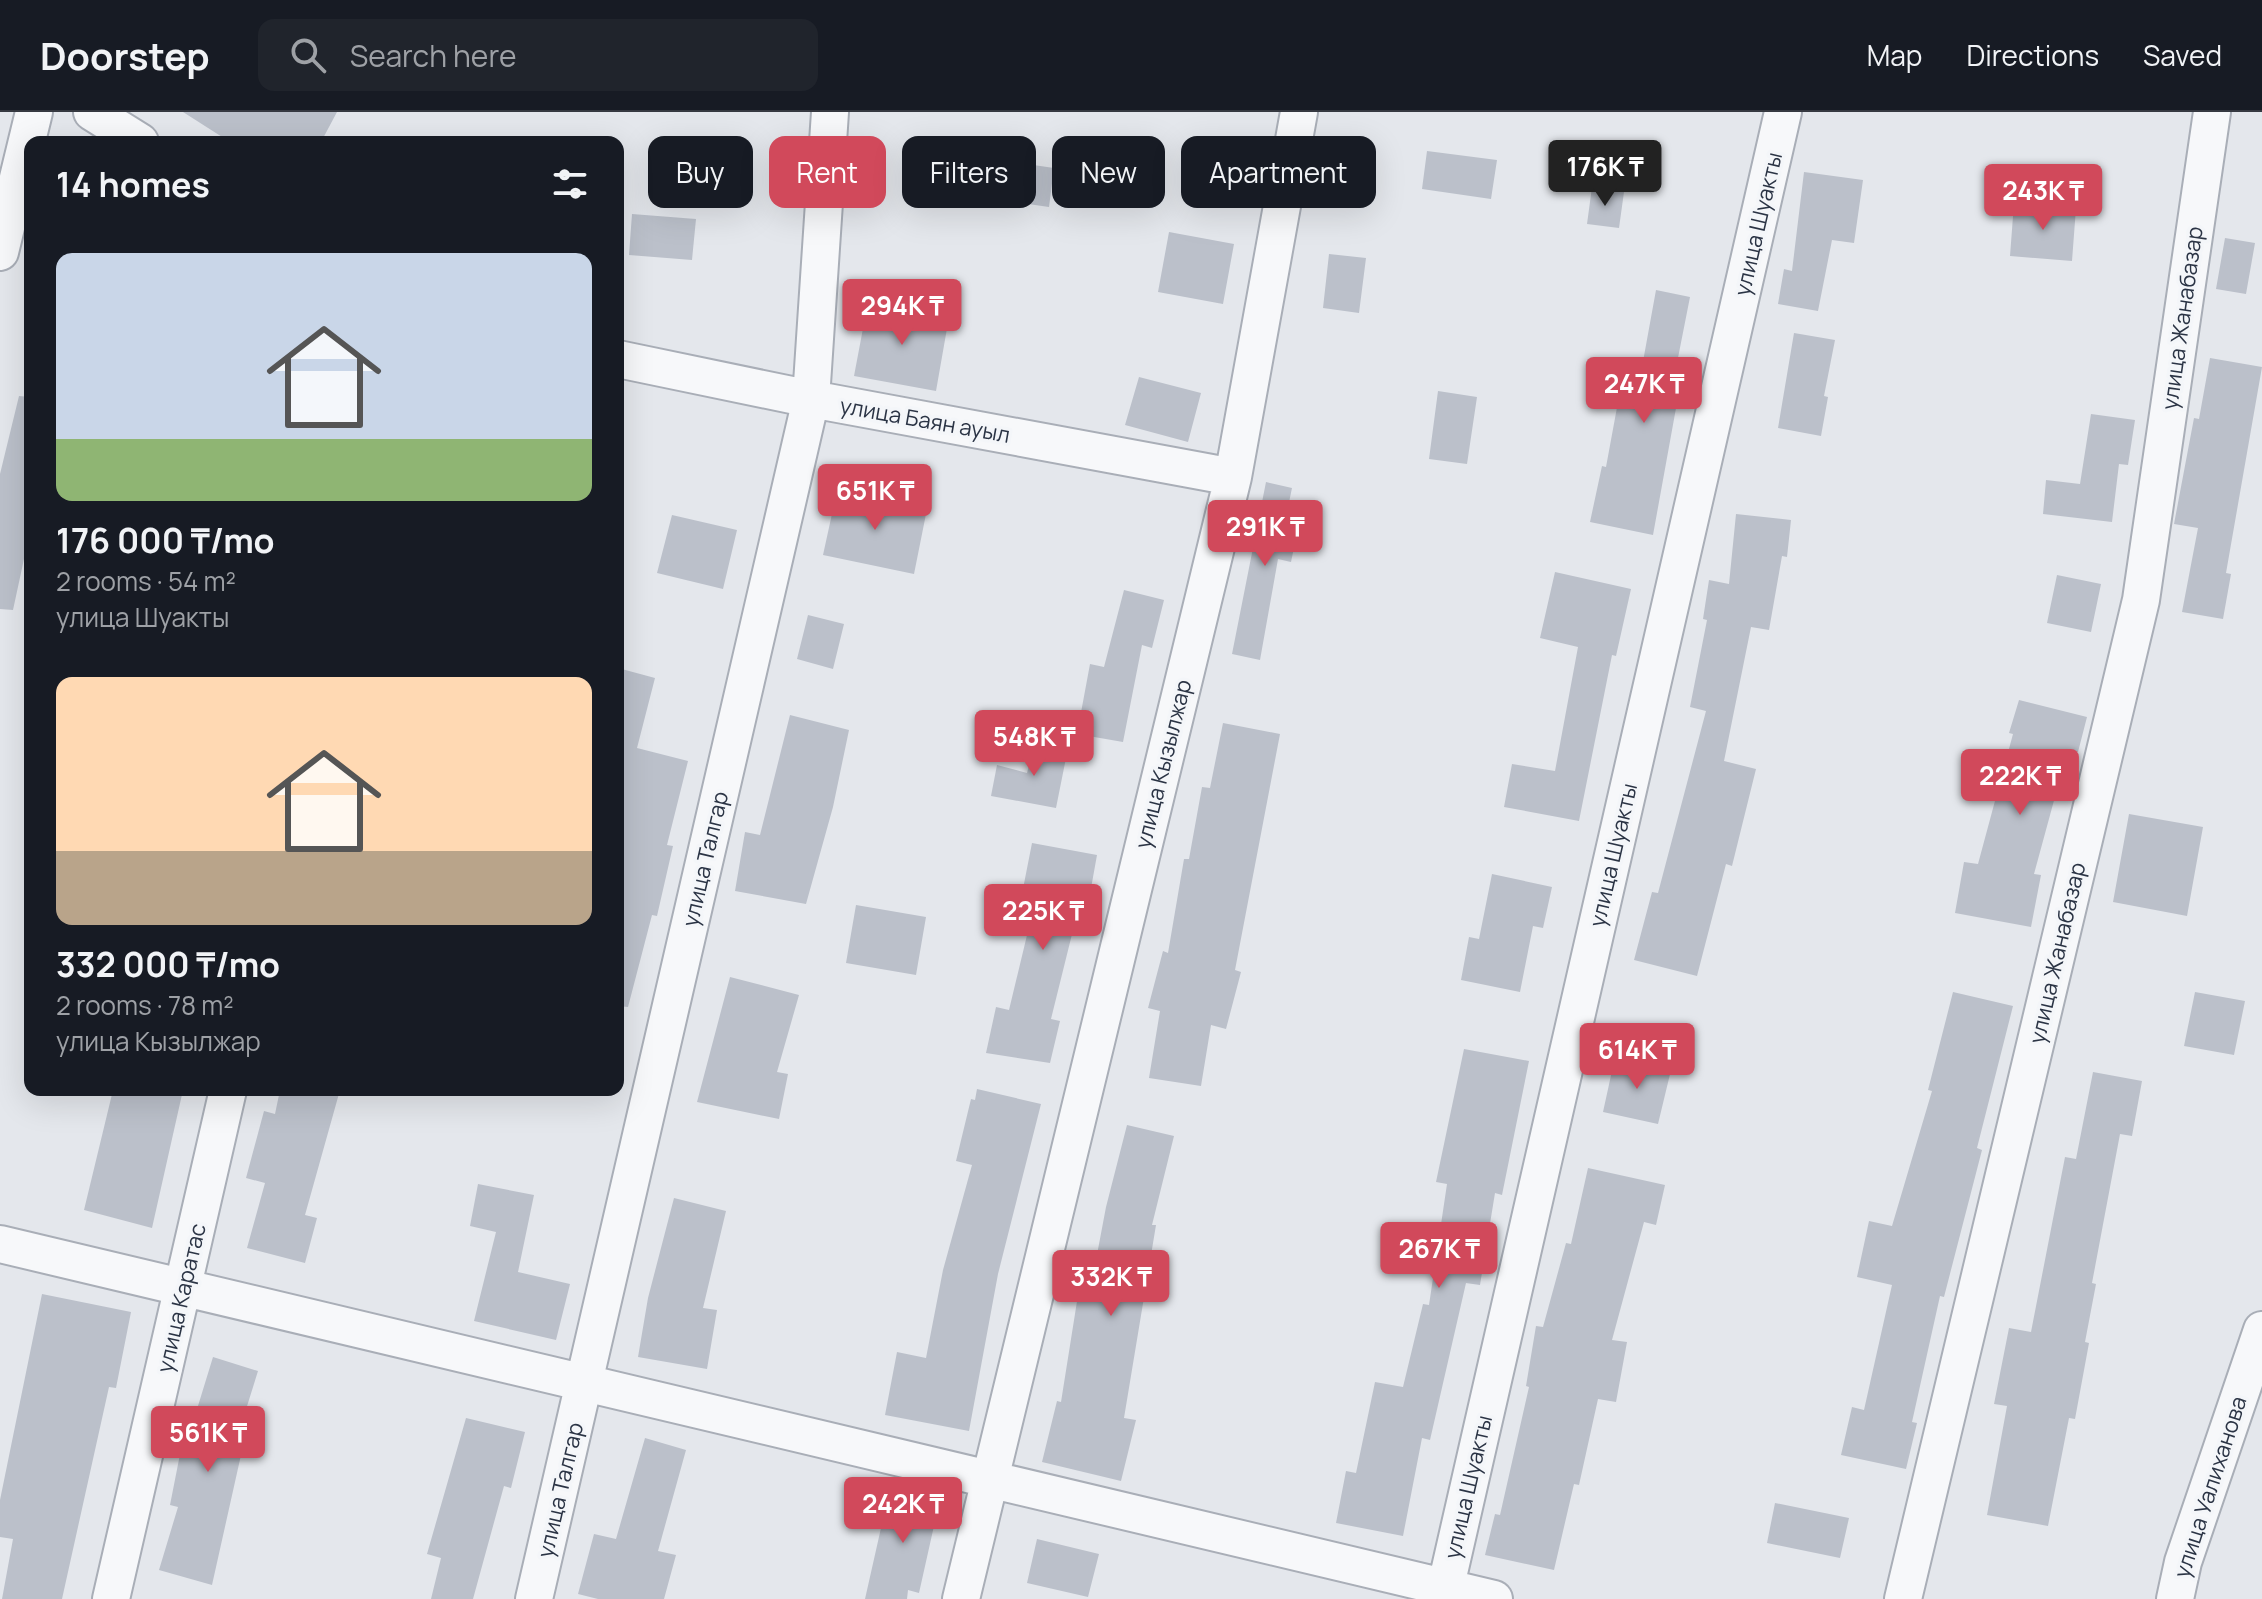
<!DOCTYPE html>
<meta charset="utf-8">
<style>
body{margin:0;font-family:Manrope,sans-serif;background:#20242c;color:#f1f3f6;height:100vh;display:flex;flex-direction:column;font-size:30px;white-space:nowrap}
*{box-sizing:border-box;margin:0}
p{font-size:26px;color:#9ea1a6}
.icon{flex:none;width:44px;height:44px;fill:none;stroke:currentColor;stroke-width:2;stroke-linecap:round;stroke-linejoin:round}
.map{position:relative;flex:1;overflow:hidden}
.sheet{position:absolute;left:24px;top:24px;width:600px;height:960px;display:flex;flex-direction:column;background:#171b24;border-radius:16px;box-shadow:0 8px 32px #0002}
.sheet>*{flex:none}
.top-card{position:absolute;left:648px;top:24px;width:760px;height:72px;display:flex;gap:16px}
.price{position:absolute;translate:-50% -68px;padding:0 18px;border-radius:8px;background:#d1495b;color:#fff;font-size:26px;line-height:52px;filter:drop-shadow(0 2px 4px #0008)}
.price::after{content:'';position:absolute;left:50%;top:48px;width:24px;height:18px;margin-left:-12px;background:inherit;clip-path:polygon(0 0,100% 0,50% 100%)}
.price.on{background:#222;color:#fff}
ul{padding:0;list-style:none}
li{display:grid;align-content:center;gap:16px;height:424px;padding:0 32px}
li span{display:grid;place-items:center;height:248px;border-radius:16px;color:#555}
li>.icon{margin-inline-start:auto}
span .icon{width:144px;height:144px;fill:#fffc;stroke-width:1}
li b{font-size:34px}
h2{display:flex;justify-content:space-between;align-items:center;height:96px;padding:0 32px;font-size:34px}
.tag{padding:0 28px;border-radius:16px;background:#171b24;box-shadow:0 8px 32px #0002;font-size:28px;line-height:72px}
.tag.on{background:#d1495b;color:#fff}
header{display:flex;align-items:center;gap:48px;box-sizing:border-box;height:112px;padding:0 40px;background:#171b24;border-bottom:2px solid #363941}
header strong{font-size:38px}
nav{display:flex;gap:44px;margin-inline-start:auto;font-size:28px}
.search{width:560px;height:72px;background:#20242c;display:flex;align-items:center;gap:20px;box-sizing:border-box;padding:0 28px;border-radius:16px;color:#9ea1a6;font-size:30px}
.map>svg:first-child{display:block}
</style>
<header>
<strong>Doorstep</strong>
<div class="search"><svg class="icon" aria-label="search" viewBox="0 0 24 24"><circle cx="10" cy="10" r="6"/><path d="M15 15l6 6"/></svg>Search here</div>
<nav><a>Map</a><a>Directions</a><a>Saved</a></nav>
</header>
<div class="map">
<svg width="2262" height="1487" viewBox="0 0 2262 1487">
<rect width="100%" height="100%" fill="#e4e7ec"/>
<!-- building -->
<path fill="#bbc0ca" d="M 183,0 L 337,0 L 321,30 L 230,30 Z
M 1427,39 L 1497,48 L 1491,87 L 1422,77 Z
M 998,48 L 1054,56 L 1049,95 L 993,87 Z
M 1804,60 L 1863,68 L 1854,131 L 1832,128 L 1818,199 L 1778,192 L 1784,157 L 1792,159 Z
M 1592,75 L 1624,80 L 1619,116 L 1587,112 Z
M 2014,91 L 2076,96 L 2072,149 L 2010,144 Z
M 632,102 L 696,107 L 692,148 L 629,143 Z
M 1169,120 L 1234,132 L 1223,192 L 1158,180 Z
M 2225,126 L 2255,131 L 2246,182 L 2216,177 Z
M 1329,142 L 1366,146 L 1359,201 L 1323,196 Z
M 1656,178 L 1690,185 L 1675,261 L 1682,263 L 1653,423 L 1590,410 L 1602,354 L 1606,355 L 1625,252 L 1642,255 Z
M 868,190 L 949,205 L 936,279 L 854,264 Z
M 1794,221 L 1835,228 L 1824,284 L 1828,285 L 1821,324 L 1778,316 Z
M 2210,246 L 2262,255 L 2226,461 L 2231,462 L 2223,507 L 2182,500 L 2198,416 L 2174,412 L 2194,306 L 2199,307 Z
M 1139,265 L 1201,281 L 1188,330 L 1125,313 Z
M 1438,279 L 1477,285 L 1467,352 L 1429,347 Z
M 19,284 L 30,285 L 30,419 L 13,498 L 0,497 L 0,362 Z
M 2091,302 L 2135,308 L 2128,353 L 2119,352 L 2112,410 L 2043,402 L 2046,368 L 2080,372 Z
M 1266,370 L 1292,376 L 1287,400 L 1301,402 L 1291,450 L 1278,447 L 1260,548 L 1232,542 Z
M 837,379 L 927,397 L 914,462 L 823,443 Z
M 1736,402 L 1791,408 L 1787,445 L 1782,444 L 1769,518 L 1751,515 L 1724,649 L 1756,657 L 1732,754 L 1726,752 L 1697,864 L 1634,848 L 1652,780 L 1658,781 L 1706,599 L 1690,595 L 1707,508 L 1703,507 L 1709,468 L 1729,472 Z
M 672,403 L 737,418 L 723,477 L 657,461 Z
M 1555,460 L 1631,477 L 1616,544 L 1612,543 L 1579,709 L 1504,695 L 1512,652 L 1555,659 L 1578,535 L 1540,526 Z
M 2057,463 L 2101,472 L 2091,520 L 2047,511 Z
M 1124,478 L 1164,488 L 1152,536 L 1142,533 L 1123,630 L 1077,622 L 1090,552 L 1104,555 Z
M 808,503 L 844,512 L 833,557 L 797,547 Z
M 618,556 L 655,566 L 637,636 L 688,649 L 667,733 L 673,734 L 657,804 L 652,803 L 628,895 L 618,894 Z
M 2019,588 L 2087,605 L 2078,640 L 2068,637 L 2034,762 L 2041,763 L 2031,815 L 1955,801 L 1964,750 L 1978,752 L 2013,622 L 2009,621 Z
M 790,603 L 849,618 L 833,695 L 806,792 L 735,779 L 745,720 L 760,723 Z
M 1223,611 L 1280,622 L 1235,858 L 1241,860 L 1226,917 L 1211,913 L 1201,974 L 1149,966 L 1160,899 L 1148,896 L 1163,839 L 1168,841 L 1184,747 L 1189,747 L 1202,675 L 1210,676 Z
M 1035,630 L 1068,636 L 1056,696 L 991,684 L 997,653 L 1027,661 Z
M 2129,702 L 2203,715 L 2187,804 L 2113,790 Z
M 1032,731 L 1097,743 L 1086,804 L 1077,802 L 1051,907 L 1060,909 L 1050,951 L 986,941 L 996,895 L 1009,898 L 1034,794 L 1020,792 Z
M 1492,762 L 1552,775 L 1543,816 L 1533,814 L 1520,880 L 1461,868 L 1469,825 L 1479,827 Z
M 856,793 L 926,805 L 916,863 L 846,851 Z
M 730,865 L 799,883 L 777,960 L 788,962 L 779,1007 L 697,990 Z
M 1953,880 L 2013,894 L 1977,1036 L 1982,1038 L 1944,1185 L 1940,1184 L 1912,1310 L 1917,1311 L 1906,1357 L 1841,1343 L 1852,1295 L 1864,1298 L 1892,1173 L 1857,1165 L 1869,1109 L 1892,1114 L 1932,979 L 1928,978 Z
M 2195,880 L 2245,889 L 2234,943 L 2184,934 Z
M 1464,937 L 1529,949 L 1502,1083 L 1495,1081 L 1480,1173 L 1466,1171 L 1430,1328 L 1422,1326 L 1403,1424 L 1336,1411 L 1346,1359 L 1356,1361 L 1375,1270 L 1403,1275 L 1423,1192 L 1429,1193 L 1447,1072 L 1436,1070 Z
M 1615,945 L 1671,958 L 1658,1012 L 1603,1000 Z
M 2093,960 L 2142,969 L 2132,1024 L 2120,1022 L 2092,1171 L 2096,1172 L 2085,1230 L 2089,1231 L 2075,1307 L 2069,1306 L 2048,1414 L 1987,1403 L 2007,1294 L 1994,1292 L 2009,1216 L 2031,1220 L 2065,1045 L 2076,1047 Z
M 977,977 L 1041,992 L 998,1162 L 969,1319 L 885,1303 L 897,1240 L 926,1246 L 943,1158 L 972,1053 L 956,1049 L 971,987 L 975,988 Z
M 113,978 L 183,978 L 152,1116 L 84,1098 Z
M 280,978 L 340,978 L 305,1103 L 317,1106 L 305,1151 L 247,1136 L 265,1071 L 246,1066 L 264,999 L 275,1002 Z
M 1127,1013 L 1174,1024 L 1152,1113 L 1156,1113 L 1124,1306 L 1136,1308 L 1121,1369 L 1042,1350 L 1057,1289 L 1061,1290 L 1078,1183 L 1089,1185 L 1106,1095 Z
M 1588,1056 L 1665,1073 L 1656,1113 L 1644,1110 L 1612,1228 L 1627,1230 L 1616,1290 L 1598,1287 L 1579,1373 L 1574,1372 L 1554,1458 L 1485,1443 L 1495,1402 L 1500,1403 L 1529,1275 L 1526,1274 L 1536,1214 L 1543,1215 L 1566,1131 L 1571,1132 Z
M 478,1072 L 534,1083 L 518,1160 L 570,1172 L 556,1228 L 474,1209 L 496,1120 L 470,1114 Z
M 674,1086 L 726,1099 L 703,1196 L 717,1198 L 707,1257 L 638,1245 L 648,1186 Z
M 42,1182 L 131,1200 L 116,1276 L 109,1275 L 62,1487 L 2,1487 L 13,1427 L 0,1425 L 0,1388 Z
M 213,1245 L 258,1259 L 232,1342 L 241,1343 L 212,1473 L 159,1458 L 178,1395 L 170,1393 L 182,1332 L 186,1333 Z
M 466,1306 L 525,1320 L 511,1376 L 504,1374 L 473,1487 L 431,1487 L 441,1446 L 427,1442 Z
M 645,1326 L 686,1338 L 658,1439 L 676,1443 L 664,1487 L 598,1487 L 578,1482 L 594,1422 L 616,1427 Z
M 890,1376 L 940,1387 L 919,1481 L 908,1478 L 907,1487 L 865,1487 Z
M 1775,1391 L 1849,1406 L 1840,1446 L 1767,1431 Z
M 1037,1427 L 1099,1442 L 1088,1485 L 1027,1471 Z"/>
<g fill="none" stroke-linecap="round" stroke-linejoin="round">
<!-- street casing -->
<g stroke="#a9aeb7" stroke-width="40">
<path id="street" d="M 92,0 L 140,30
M 0,140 L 34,0
M 618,247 L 811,287 L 1233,365
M 0,1132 L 1494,1487
M 111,1487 L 228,978
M 534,1487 L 811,287 L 830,0
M 961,1487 L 1233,365 L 1299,0
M 1443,1487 L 1783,0
M 1903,1487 L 2141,488 L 2212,0
M 2175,1487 L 2183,1450 L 2262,1218"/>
</g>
<!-- street -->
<use href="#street" stroke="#f7f8fa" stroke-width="36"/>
</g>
<g text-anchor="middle" stroke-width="7" stroke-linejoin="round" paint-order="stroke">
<!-- street labels -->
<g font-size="22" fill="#2b3445" stroke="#f4f6f9">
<text transform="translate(1758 112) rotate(-77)" y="8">улица Шуакты</text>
<text transform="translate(2182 206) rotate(-82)" y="8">улица Жанабазар</text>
<text transform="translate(925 308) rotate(10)" y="8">улица Баян ауыл</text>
<text transform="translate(1163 652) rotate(-76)" y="8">улица Кызылжар</text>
<text transform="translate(1613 743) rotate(-77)" y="8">улица Шуакты</text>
<text transform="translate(705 747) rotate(-77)" y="8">улица Талгар</text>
<text transform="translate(2057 841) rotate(-77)" y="8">улица Жанабазар</text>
<text transform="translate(181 1186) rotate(-77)" y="8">улица Каратас</text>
<text transform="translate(1468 1375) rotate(-77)" y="8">улица Шуакты</text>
<text transform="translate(2210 1375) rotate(-72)" y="8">улица Уалиханова</text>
<text transform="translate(560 1378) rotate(-77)" y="8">улица Талгар</text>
</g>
</g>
</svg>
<b class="price on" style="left:1605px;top:96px">176K ₸</b>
<b class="price" style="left:2043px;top:120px">243K ₸</b>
<b class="price" style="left:902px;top:235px">294K ₸</b>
<b class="price" style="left:1644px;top:313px">247K ₸</b>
<b class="price" style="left:875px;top:420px">651K ₸</b>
<b class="price" style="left:1265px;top:456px">291K ₸</b>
<b class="price" style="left:1034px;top:666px">548K ₸</b>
<b class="price" style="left:2020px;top:705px">222K ₸</b>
<b class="price" style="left:1043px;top:840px">225K ₸</b>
<b class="price" style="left:1637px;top:979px">614K ₸</b>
<b class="price" style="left:1439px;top:1178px">267K ₸</b>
<b class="price" style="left:1111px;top:1206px">332K ₸</b>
<b class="price" style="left:208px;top:1362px">561K ₸</b>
<b class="price" style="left:903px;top:1433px">242K ₸</b>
<div class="top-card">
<a class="tag">Buy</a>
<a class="tag on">Rent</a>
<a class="tag">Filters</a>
<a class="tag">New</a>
<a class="tag">Apartment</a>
</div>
<section class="sheet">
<h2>14 homes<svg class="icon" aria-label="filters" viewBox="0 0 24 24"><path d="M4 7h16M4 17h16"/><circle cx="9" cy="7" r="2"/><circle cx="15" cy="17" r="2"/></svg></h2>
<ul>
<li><span style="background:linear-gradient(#c9d6e8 75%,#8fb573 0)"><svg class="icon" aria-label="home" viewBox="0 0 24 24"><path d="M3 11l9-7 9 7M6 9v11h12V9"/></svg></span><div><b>176 000 ₸/mo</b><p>2 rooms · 54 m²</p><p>улица Шуакты</p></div></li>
<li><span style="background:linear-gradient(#ffd9b3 70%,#b9a48a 0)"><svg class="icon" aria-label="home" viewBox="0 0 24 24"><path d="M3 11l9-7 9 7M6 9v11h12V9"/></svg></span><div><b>332 000 ₸/mo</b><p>2 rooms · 78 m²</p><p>улица Кызылжар</p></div></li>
</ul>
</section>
</div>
